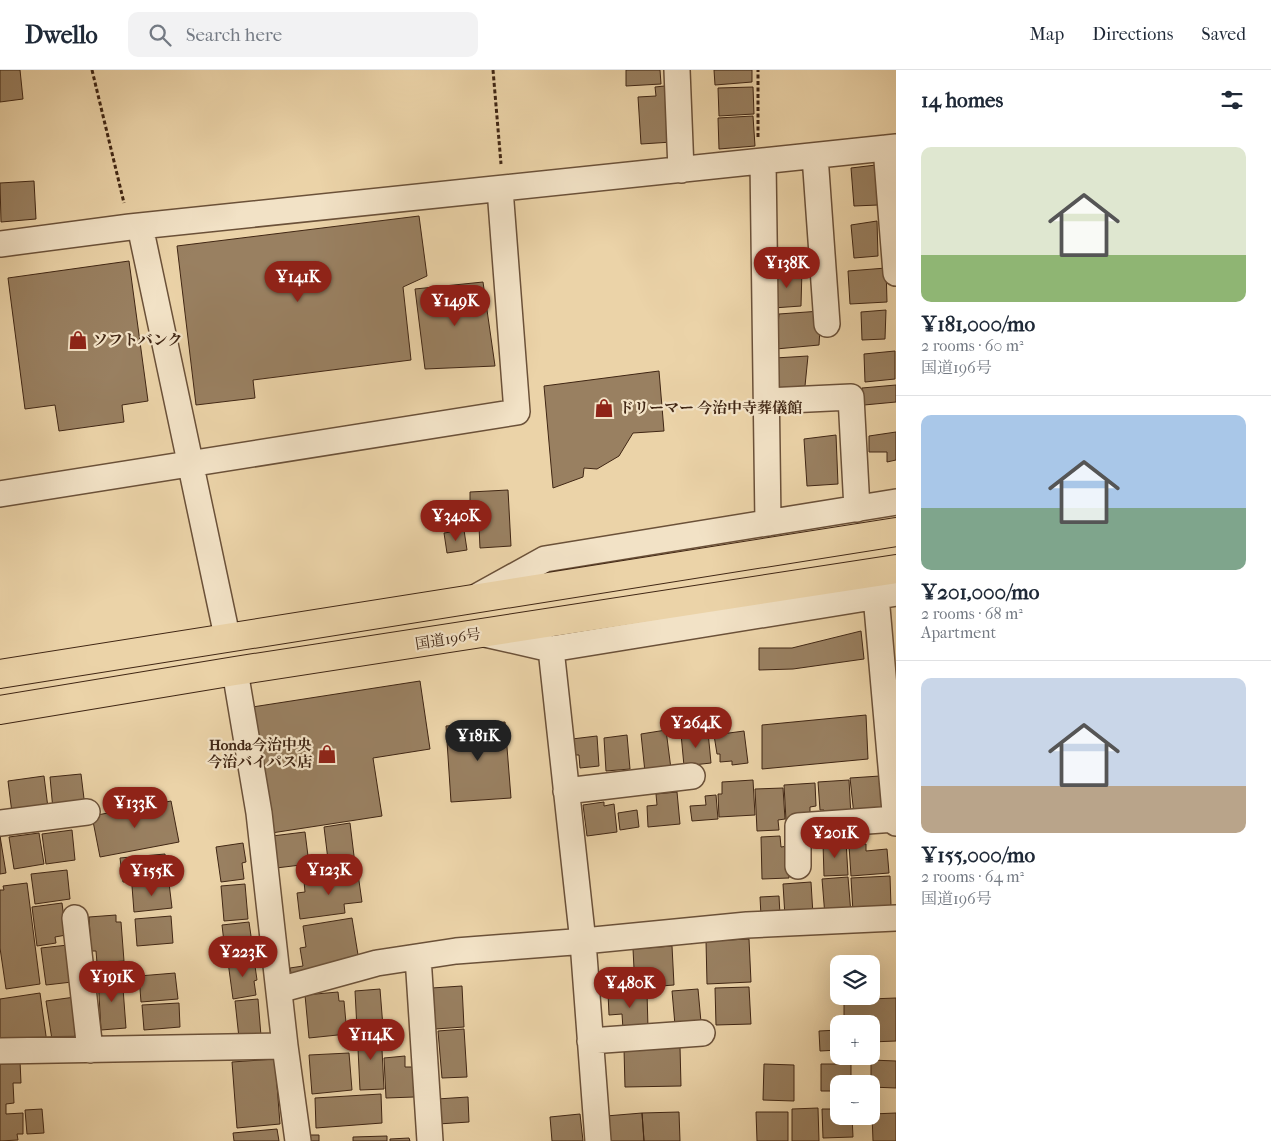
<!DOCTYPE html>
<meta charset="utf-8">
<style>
body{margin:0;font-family:"IM FELL French Canon","Noto Serif JP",serif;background:#f2f2f3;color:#1f2937;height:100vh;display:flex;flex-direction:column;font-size:19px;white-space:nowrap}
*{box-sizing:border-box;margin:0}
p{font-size:16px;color:#747a83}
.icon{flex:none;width:28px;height:28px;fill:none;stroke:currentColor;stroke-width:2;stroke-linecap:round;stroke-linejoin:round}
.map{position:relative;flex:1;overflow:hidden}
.side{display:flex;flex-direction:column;background:#fff;width:375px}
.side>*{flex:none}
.tools{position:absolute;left:830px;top:885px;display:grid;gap:10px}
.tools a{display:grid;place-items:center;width:50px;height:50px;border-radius:10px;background:#fff;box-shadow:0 5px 20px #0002;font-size:25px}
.price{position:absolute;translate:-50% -42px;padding:0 11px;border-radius:18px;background:#8f2418;color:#fff;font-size:16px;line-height:32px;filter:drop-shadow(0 1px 2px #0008)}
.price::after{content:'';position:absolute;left:50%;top:30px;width:15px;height:11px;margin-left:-8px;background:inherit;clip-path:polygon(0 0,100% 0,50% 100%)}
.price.selected{background:#222;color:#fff}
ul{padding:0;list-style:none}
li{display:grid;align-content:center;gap:10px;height:265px;padding:0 25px}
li+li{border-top:1px solid #e0e1e3}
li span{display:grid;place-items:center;height:155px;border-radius:10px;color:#555}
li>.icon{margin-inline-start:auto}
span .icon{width:90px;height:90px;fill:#fffc;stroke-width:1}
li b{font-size:21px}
h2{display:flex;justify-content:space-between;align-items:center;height:60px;padding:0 25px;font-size:21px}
header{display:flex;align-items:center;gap:30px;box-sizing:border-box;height:70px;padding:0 25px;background:#fff;border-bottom:1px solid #e0e1e3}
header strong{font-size:24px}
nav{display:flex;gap:28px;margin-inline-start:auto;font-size:18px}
.search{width:350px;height:45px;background:#f2f2f3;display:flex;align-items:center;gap:12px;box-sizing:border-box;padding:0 18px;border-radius:10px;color:#747a83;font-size:19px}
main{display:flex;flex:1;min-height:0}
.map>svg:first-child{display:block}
</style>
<header>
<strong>Dwello</strong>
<div class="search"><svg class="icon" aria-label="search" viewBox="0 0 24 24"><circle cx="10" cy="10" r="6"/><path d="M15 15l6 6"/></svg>Search here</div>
<nav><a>Map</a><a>Directions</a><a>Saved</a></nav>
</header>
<main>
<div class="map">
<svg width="896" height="1071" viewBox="0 0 896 1071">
<rect width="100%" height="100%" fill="#ebd3a8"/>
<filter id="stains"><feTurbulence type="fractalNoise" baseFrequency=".004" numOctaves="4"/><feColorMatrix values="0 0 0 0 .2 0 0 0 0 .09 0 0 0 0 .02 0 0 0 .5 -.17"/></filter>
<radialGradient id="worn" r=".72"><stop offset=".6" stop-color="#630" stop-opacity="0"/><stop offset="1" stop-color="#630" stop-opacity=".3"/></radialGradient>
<!-- building -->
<path fill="#998061" stroke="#402614" d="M 0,0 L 20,0 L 23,29 L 0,32 Z
M 626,0 L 660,0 L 661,14 L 626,16 Z
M 714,0 L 752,0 L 752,12 L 715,15 Z
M 674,15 L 672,72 L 641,74 L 638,27 L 656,26 L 655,17 Z
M 753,17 L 754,44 L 719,46 L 718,18 Z
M 753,46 L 755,76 L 719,79 L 718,48 Z
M 876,95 L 878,135 L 854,136 L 851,98 Z
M 34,111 L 36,149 L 1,152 L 0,113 Z
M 419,146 L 427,206 L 403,217 L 411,290 L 253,310 L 255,328 L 196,335 L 177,176 Z
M 877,151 L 878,186 L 854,188 L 851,155 Z
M 129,191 L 148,331 L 122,335 L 124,352 L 59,361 L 55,335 L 25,339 L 8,208 Z
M 886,198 L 887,232 L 850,234 L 848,201 Z
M 802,199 L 801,236 L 773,238 L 772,202 Z
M 483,212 L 495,296 L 425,299 L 415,219 Z
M 886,240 L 885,269 L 862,270 L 861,242 Z
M 821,241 L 819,275 L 776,279 L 779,244 Z
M 895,281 L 895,309 L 865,312 L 864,284 Z
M 808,286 L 805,316 L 775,318 L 775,288 Z
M 659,301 L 664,361 L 633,363 L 619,386 L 597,399 L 584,398 L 583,407 L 553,418 L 544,316 Z
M 896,315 L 896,332 L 864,335 L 862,318 Z
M 896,362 L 896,390 L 887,392 L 887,382 L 869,382 L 869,366 Z
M 836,365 L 838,414 L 807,416 L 804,369 Z
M 508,420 L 511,476 L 480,478 L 478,435 L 470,435 L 470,422 Z
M 464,460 L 467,480 L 447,483 L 444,463 Z
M 861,561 L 864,589 L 793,599 L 759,600 L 759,578 L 792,578 Z
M 420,611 L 430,679 L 373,688 L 382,746 L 265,764 L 246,638 Z
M 866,645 L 868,689 L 762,699 L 762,655 Z
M 505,652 L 511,728 L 451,732 L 446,656 Z
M 666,660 L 671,699 L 645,702 L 641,664 Z
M 744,661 L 748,693 L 732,695 L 732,691 L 720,692 L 720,684 L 717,684 L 714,665 Z
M 708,662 L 711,693 L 684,696 L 681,664 Z
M 627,665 L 630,699 L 606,701 L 604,668 Z
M 597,666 L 599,696 L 580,698 L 579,685 L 574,685 L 572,669 Z
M 81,704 L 85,737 L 53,740 L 50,707 Z
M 44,706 L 48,738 L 12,743 L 8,711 Z
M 880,706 L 883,742 L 854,745 L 850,708 Z
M 753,710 L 755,745 L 719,747 L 718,724 L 722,724 L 722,712 Z
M 849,710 L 851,746 L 824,748 L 824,740 L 820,740 L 818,712 Z
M 815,713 L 816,736 L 810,737 L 810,749 L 786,750 L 784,715 Z
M 783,718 L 785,749 L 778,750 L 779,760 L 757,761 L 755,719 Z
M 677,722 L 680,754 L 648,757 L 647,736 L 657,735 L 656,724 Z
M 716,725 L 718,749 L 692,751 L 690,736 L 706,735 L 705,726 Z
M 171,731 L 179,772 L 100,787 L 92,746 Z
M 604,732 L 604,736 L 614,734 L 617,762 L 587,766 L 583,735 Z
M 637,740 L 639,757 L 620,760 L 618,743 Z
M 350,753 L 355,794 L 329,798 L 324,757 Z
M 72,760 L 75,790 L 46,794 L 42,764 Z
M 305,762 L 309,794 L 276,798 L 272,766 Z
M 39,763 L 44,794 L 14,799 L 9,767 Z
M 0,766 L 6,803 L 0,804 Z
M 780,766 L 781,777 L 788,776 L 789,808 L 762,809 L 761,767 Z
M 846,771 L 848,805 L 824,806 L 823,773 Z
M 243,773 L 246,792 L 242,793 L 244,809 L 221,812 L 216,777 Z
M 866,774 L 866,781 L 887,779 L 889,803 L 851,806 L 849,775 Z
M 165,784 L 168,807 L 123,812 L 120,788 Z
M 67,800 L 70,829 L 35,834 L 31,804 Z
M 358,804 L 362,832 L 344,834 L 345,843 L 300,849 L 297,823 L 305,822 L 304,811 Z
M 890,806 L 891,836 L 853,842 L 851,808 Z
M 848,807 L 851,844 L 825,846 L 822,809 Z
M 811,812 L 813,845 L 785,847 L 783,814 Z
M 27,813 L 40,914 L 6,919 L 0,878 L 0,820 L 4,820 L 3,816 Z
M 169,813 L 172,838 L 134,842 L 132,816 Z
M 245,814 L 248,849 L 224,851 L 221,816 Z
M 779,826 L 780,845 L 761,846 L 760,827 Z
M 62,833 L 66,865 L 55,867 L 56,873 L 37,876 L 32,837 Z
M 116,845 L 116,852 L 121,852 L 124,891 L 97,893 L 96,881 L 91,881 L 89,847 Z
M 171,846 L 173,873 L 137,876 L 135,849 Z
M 352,848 L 360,897 L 292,908 L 290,898 L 303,896 L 300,878 L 306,877 L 303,856 Z
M 249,852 L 254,887 L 226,890 L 222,855 Z
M 749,869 L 751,912 L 707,914 L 706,871 Z
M 68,875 L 72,912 L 46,915 L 41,878 Z
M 672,876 L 674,915 L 635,918 L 633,879 Z
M 254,889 L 257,910 L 254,911 L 256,925 L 233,929 L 228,892 Z
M 175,903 L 178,929 L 141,932 L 139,906 Z
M 122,905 L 126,958 L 101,960 L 98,907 Z
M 462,916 L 464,957 L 435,959 L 432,918 Z
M 749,917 L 751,954 L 716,955 L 715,918 Z
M 380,919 L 383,957 L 357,959 L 355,921 Z
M 698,919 L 701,952 L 675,955 L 672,921 Z
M 338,922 L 339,931 L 344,931 L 347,964 L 309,968 L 305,925 Z
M 647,922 L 648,958 L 623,959 L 622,944 L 609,945 L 608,923 Z
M 40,923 L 47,973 L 0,973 L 0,929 Z
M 75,927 L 80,966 L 72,967 L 72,973 L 53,976 L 46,931 Z
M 896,928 L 896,971 L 871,972 L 871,954 L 844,954 L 844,930 Z
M 258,929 L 261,966 L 239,968 L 235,931 Z
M 179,933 L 180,957 L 144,960 L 142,935 Z
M 464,959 L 467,1007 L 442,1008 L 438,961 Z
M 381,960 L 384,1019 L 360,1020 L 358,979 L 362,979 L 362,961 Z
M 839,960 L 839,980 L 820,981 L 819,961 Z
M 680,977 L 681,1016 L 625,1017 L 624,979 Z
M 349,983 L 352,1020 L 312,1024 L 309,985 Z
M 405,986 L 405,997 L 413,997 L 414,1027 L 386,1028 L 384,988 Z
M 275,989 L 280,1054 L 237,1058 L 232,992 Z
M 871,990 L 896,991 L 896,1018 L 871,1017 Z
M 20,991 L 21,1013 L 13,1013 L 14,1033 L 6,1034 L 6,1044 L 23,1043 L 23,1064 L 17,1064 L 18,1070 L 0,1071 L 0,992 Z
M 764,994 L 794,995 L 794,1031 L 763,1030 Z
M 821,994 L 851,994 L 851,1014 L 839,1014 L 839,1021 L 821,1021 Z
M 381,1024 L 382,1053 L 316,1058 L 315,1028 Z
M 468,1027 L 469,1052 L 438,1054 L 437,1029 Z
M 818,1038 L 819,1071 L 792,1071 L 792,1039 Z
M 42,1039 L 44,1063 L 27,1064 L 25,1040 Z
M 822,1039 L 839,1039 L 839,1046 L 852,1046 L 853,1067 L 823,1068 Z
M 679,1042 L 680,1071 L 644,1071 L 642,1043 Z
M 756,1042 L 788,1042 L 788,1071 L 757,1071 Z
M 642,1043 L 644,1071 L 608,1071 L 606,1046 Z
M 896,1043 L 896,1071 L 873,1071 L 872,1044 Z
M 580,1044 L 583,1071 L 552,1071 L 550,1047 Z
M 277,1059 L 279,1071 L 234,1071 L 233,1063 Z
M 304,1065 L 319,1065 L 319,1071 L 304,1071 Z
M 387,1066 L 387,1071 L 353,1071 L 353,1067 Z
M 409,1068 L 410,1071 L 390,1071 L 390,1069 Z"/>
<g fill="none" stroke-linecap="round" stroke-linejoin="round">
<!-- street casing -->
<g stroke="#6b5139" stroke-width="28">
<path id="street" d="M 677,0 L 681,100
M 886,78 L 896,203
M 815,86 L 827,254
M 763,91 L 768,453
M 140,156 L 227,566
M 0,174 L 130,157 L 896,77
M 767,331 L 851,327 L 857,439
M 0,424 L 517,342 L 500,119
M 478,526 L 545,489 L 896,432
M 876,526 L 896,753
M 485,564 L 551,579 L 896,523
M 551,579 L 583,872 L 598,1071
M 235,601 L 259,743 L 285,976
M 566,721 L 692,706
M 0,753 L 87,742
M 798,796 L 798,756 L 896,749
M 75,848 L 90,980
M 418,887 L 430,1071
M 279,920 L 377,893 L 456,881 L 573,872 L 747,855 L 896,848
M 590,971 L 702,963
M 0,981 L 285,976 L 298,1071"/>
</g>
<!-- highway casing -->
<g stroke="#402614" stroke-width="30">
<path id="highway" d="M 0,604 L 896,462
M 0,640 L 235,601 L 896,499"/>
</g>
<!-- path -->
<path stroke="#402614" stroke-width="3" stroke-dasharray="4 2.5" stroke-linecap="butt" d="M 92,0 L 124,133
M 493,0 L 501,94
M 758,67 L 758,0"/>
<!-- street -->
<use href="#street" stroke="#f2e2c6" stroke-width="25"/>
<!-- highway -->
<use href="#highway" stroke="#ebd3a8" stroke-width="28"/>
</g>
<!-- icons -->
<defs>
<g id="shop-bare" transform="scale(1.5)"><path d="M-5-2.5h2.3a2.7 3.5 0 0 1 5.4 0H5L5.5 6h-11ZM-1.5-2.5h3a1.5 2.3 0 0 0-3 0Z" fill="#8f2418" stroke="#f2e2c6" stroke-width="2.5" paint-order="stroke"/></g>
</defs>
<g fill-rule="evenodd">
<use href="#shop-bare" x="78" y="270"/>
<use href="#shop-bare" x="604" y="338"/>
<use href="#shop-bare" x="327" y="684"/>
</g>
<g text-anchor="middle" stroke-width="4.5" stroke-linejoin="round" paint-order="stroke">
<!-- poi labels -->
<g font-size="15" font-weight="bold" fill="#402614" stroke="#f2e2c6" text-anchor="start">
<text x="93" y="275">ソフトバンク</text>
<text x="619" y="343">ドリーマー 今治中寺葬儀館</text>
<text x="312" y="680" text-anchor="end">Honda今治中央<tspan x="312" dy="17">今治バイパス店</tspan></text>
</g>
<!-- street labels -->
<g font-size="15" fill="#402614" stroke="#f2e2c6">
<text transform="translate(448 569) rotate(-9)" y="5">国道196号</text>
</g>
</g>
<rect width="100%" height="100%" filter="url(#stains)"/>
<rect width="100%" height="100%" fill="url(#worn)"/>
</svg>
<div class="tools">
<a><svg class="icon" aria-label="layers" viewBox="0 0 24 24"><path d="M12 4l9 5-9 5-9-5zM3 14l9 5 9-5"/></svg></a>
<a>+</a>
<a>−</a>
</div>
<b class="price" style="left:787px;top:219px">¥138K</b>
<b class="price" style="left:298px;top:233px">¥141K</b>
<b class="price" style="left:455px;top:257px">¥149K</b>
<b class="price" style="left:456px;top:472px">¥340K</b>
<b class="price" style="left:696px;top:679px">¥264K</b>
<b class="price selected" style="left:478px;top:692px">¥181K</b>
<b class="price" style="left:135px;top:759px">¥133K</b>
<b class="price" style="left:835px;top:789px">¥201K</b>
<b class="price" style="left:329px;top:826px">¥123K</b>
<b class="price" style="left:152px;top:827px">¥155K</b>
<b class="price" style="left:243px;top:908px">¥223K</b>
<b class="price" style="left:112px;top:933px">¥191K</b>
<b class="price" style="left:630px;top:939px">¥480K</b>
<b class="price" style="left:371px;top:991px">¥114K</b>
</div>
<section class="side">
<h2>14 homes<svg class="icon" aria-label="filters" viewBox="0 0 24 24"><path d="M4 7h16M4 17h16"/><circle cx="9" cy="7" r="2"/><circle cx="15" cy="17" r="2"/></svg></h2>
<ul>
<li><span style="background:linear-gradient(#dfe7d0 70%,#8fb573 0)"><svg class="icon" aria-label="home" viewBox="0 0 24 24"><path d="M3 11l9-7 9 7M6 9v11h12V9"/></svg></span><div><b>¥181,000/mo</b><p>2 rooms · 60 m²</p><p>国道196号</p></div></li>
<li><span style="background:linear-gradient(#a9c7e8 60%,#7fa58c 0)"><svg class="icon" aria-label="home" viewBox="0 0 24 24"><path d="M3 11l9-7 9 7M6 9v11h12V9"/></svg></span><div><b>¥201,000/mo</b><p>2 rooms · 68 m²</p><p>Apartment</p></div></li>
<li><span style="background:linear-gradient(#c9d6e8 70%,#b9a48a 0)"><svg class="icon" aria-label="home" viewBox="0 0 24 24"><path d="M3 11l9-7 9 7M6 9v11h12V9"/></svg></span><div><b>¥155,000/mo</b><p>2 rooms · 64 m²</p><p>国道196号</p></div></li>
</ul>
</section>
</main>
